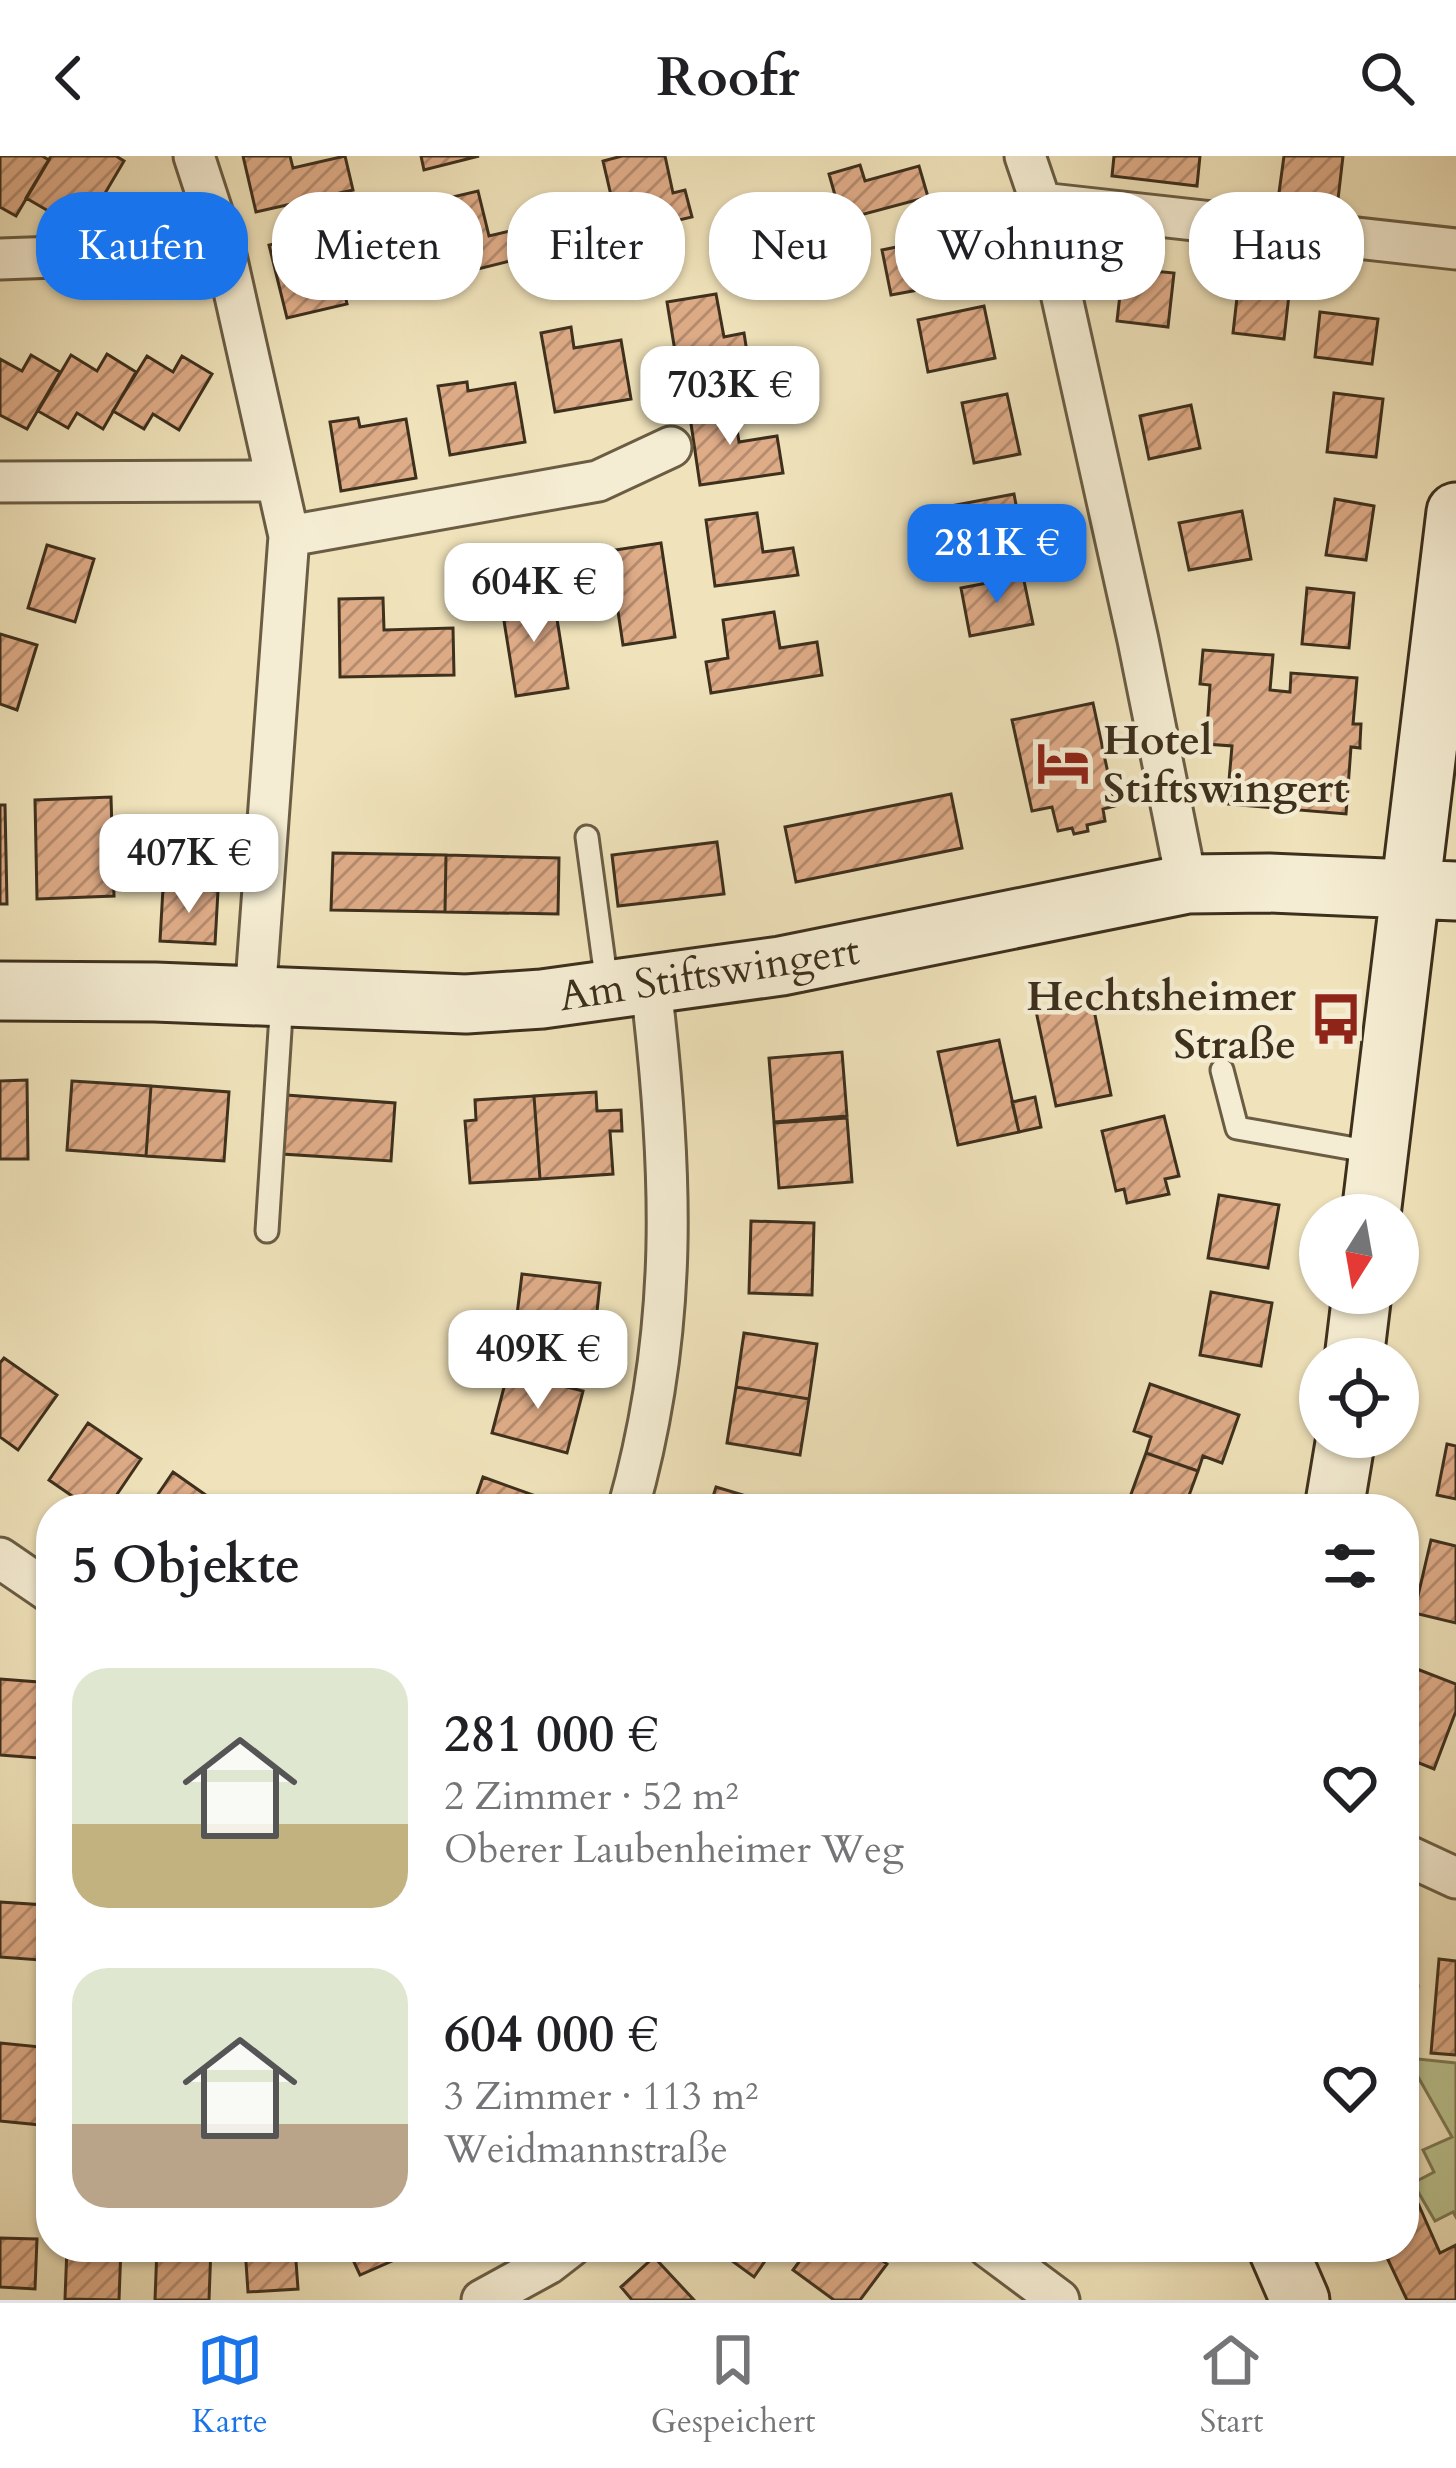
<!DOCTYPE html>
<html lang="de">
<meta charset="utf-8">
<style>
body{margin:0;font-family:Cardo,serif;background:#f6f6f6;color:#202124;height:100vh;display:flex;flex-direction:column;font-size:45px;white-space:nowrap}
*{box-sizing:border-box;margin:0}
p{font-size:39px;color:#757577}
.icon{flex:none;width:66px;height:66px;fill:none;stroke:currentColor;stroke-width:2;stroke-linecap:round;stroke-linejoin:round}
.map{position:relative;flex:1;overflow:hidden}
.drawer{position:absolute;left:36px;top:1338px;width:1383px;height:768px;display:flex;flex-direction:column;background:#fff;border-radius:48px;box-shadow:0 3px 9px #0004}
.drawer>*{flex:none}
.top-card{position:absolute;left:36px;top:36px;width:1386px;height:108px;display:flex;gap:24px}
.needle{width:78px;rotate:191deg}
.controls{position:absolute;left:1299px;top:1038px;display:grid;gap:24px}
.controls a{display:grid;place-items:center;width:120px;height:120px;border-radius:50%;background:#fff;box-shadow:0 3px 9px #0004;font-size:60px}
.price{position:absolute;translate:-50% -102px;padding:0 27px;border-radius:24px;background:#fff;color:#222;font-size:39px;line-height:78px;filter:drop-shadow(0 3px 6px #0008)}
.price::after{content:'';position:absolute;left:50%;top:72px;width:36px;height:27px;margin-left:-18px;background:inherit;clip-path:polygon(0 0,100% 0,50% 100%)}
.price.selected{background:#1a73e8;color:#fff}
ul{padding:0;list-style:none}
li{display:flex;align-items:center;gap:36px;height:300px;padding:0 36px}
li span{display:grid;place-items:center;flex:none;width:336px;height:240px;border-radius:36px;color:#555}
li>.icon{margin-inline-start:auto}
span .icon{width:144px;height:144px;fill:#fffc;stroke-width:1}
li b{font-size:51px}
h2{display:flex;justify-content:space-between;align-items:center;height:144px;padding:0 36px;font-size:51px}
.chip{padding:0 42px;border-radius:48px;background:#fff;box-shadow:0 3px 9px #0004;font-size:42px;line-height:108px}
.chip.selected{background:#1a73e8;color:#fff}
header{display:flex;justify-content:space-between;align-items:center;height:156px;padding:0 36px;background:#fff;font-size:54px;font-weight:800}
.tab-bar{display:flex;justify-content:space-around;align-items:center;height:168px;border-top:3px solid #e0e0e0;background:#fff;font-size:33px;color:#757577}
.tab-bar a{display:grid;justify-items:center;gap:6px}
.tab-bar .selected{color:#1a73e8}
.map>svg:first-child{display:block}
</style>
<header><svg class="icon" aria-label="back" viewBox="0 0 24 24"><path d="M15 5l-7 7 7 7"/></svg>Roofr<svg class="icon" aria-label="search" viewBox="0 0 24 24"><circle cx="10" cy="10" r="6"/><path d="M15 15l6 6"/></svg></header>
<div class="map">
<svg width="1456" height="2144" viewBox="0 0 1456 2144">
<defs>
<pattern id="building-hatch" width="6" height="6" patternUnits="userSpaceOnUse" patternTransform="scale(3)"><rect width="6" height="6" fill="#dfac88"/><path d="M-1 1l2-2M0 6l6-6M5 7l2-2" fill="none" stroke="#b68c6f"/></pattern>
</defs>
<rect width="100%" height="100%" fill="#f0e3bb"/>
<filter id="stains"><feTurbulence type="fractalNoise" baseFrequency=".00167" numOctaves="4"/><feColorMatrix values="0 0 0 0 .2 0 0 0 0 .09 0 0 0 0 .02 0 0 0 .5 -.17"/></filter>
<radialGradient id="worn" r=".72"><stop offset=".6" stop-color="#630" stop-opacity="0"/><stop offset="1" stop-color="#630" stop-opacity=".3"/></radialGradient>
<!-- green -->
<path fill="#bac390" stroke="#7c7a56" stroke-width="3" d="M 1404,1827 L 1418,1830 L 1408,1902 L 1456,1907 L 1456,2061 L 1453,2056 L 1435,2065 L 1413,2027 L 1434,2016 L 1423,1994 L 1452,1981 L 1408,1903 L 1404,1904 Z"/>
<!-- building -->
<path fill="url(#building-hatch)" stroke="#3d301d" stroke-width="3" d="M 0,0 L 42,0 L 49,4 L 16,60 L 0,51 Z
M 51,0 L 116,0 L 124,5 L 91,61 L 65,45 L 57,60 L 26,42 Z
M 243,0 L 290,0 L 293,12 L 345,0 L 353,34 L 256,56 Z
M 421,0 L 479,0 L 424,14 Z
M 622,0 L 665,0 L 673,37 L 685,34 L 692,61 L 620,78 L 603,5 Z
M 1114,0 L 1200,0 L 1197,30 L 1112,20 Z
M 1284,0 L 1343,0 L 1337,52 L 1278,44 Z
M 860,9 L 865,25 L 919,10 L 928,41 L 842,64 L 829,18 Z
M 478,35 L 489,80 L 514,74 L 522,102 L 446,121 L 427,47 Z
M 320,77 L 331,123 L 341,121 L 347,148 L 287,162 L 269,89 Z
M 941,82 L 951,128 L 891,139 L 882,94 Z
M 1123,112 L 1174,117 L 1168,171 L 1117,165 Z
M 1239,124 L 1290,130 L 1284,183 L 1233,177 Z
M 716,138 L 724,181 L 744,177 L 749,209 L 679,220 L 667,146 Z
M 984,150 L 995,202 L 928,216 L 918,164 Z
M 1320,156 L 1378,163 L 1372,208 L 1315,201 Z
M 571,171 L 574,192 L 621,184 L 631,243 L 555,256 L 541,177 Z
M 107,198 L 136,216 L 103,273 L 77,257 L 68,272 L 38,255 L 71,199 L 97,215 Z
M 31,199 L 60,216 L 27,273 L 0,259 L 0,203 L 22,215 Z
M 147,200 L 173,216 L 182,200 L 212,218 L 179,274 L 153,258 L 144,273 L 113,255 Z
M 467,226 L 468,235 L 515,227 L 525,286 L 450,299 L 438,230 Z
M 1334,237 L 1383,243 L 1376,301 L 1327,296 Z
M 1007,238 L 1020,298 L 974,307 L 962,247 Z
M 733,248 L 739,286 L 777,280 L 783,317 L 700,329 L 689,254 Z
M 1191,249 L 1200,292 L 1149,303 L 1140,260 Z
M 358,262 L 360,271 L 406,263 L 416,322 L 341,335 L 330,266 Z
M 1014,338 L 1023,386 L 944,401 L 935,353 Z
M 1335,343 L 1374,350 L 1366,404 L 1326,399 Z
M 1242,355 L 1251,403 L 1189,414 L 1179,367 Z
M 757,357 L 763,396 L 793,392 L 798,419 L 715,430 L 706,364 Z
M 661,387 L 675,481 L 623,489 L 609,395 Z
M 47,389 L 94,403 L 75,466 L 28,452 Z
M 1023,420 L 1033,468 L 970,480 L 961,432 Z
M 1307,432 L 1354,437 L 1349,492 L 1302,488 Z
M 553,438 L 568,532 L 516,540 L 501,446 Z
M 383,442 L 384,474 L 453,472 L 454,519 L 340,521 L 339,443 Z
M 774,456 L 780,492 L 817,486 L 822,519 L 711,537 L 706,506 L 728,502 L 723,464 Z
M 0,478 L 37,489 L 17,554 L 0,548 Z
M 1203,494 L 1273,499 L 1270,534 L 1290,536 L 1291,517 L 1357,522 L 1353,568 L 1361,568 L 1360,587 L 1360,592 L 1351,591 L 1346,658 L 1227,648 L 1232,590 L 1206,588 L 1210,529 L 1200,528 Z
M 1093,547 L 1115,650 L 1103,653 L 1105,665 L 1087,669 L 1088,675 L 1074,678 L 1072,672 L 1058,675 L 1052,651 L 1032,655 L 1012,564 Z
M 951,638 L 962,692 L 796,726 L 785,671 Z
M 111,641 L 114,740 L 37,743 L 35,644 Z
M 0,649 L 5,649 L 7,748 L 0,748 Z
M 717,686 L 724,738 L 618,750 L 612,699 Z
M 333,697 L 446,699 L 445,756 L 331,754 Z
M 446,699 L 559,702 L 558,758 L 445,756 Z
M 163,732 L 218,735 L 215,788 L 160,785 Z
M 1092,844 L 1111,939 L 1056,950 L 1036,855 Z
M 999,884 L 1019,976 L 958,989 L 938,896 Z
M 842,896 L 847,960 L 774,966 L 769,902 Z
M 27,924 L 28,1003 L 0,1003 L 0,925 Z
M 72,925 L 151,930 L 146,1000 L 67,994 Z
M 151,930 L 229,936 L 224,1005 L 146,1000 Z
M 596,936 L 597,955 L 621,954 L 622,975 L 610,975 L 613,1018 L 540,1023 L 534,940 Z
M 286,939 L 395,947 L 391,1005 L 282,998 Z
M 534,940 L 540,1023 L 470,1027 L 465,965 L 476,964 L 475,944 Z
M 1035,941 L 1041,971 L 1019,976 L 1012,946 Z
M 1164,960 L 1179,1020 L 1165,1023 L 1169,1038 L 1127,1047 L 1124,1033 L 1116,1035 L 1102,975 Z
M 847,962 L 852,1026 L 779,1032 L 774,967 Z
M 1219,1039 L 1279,1049 L 1268,1112 L 1208,1102 Z
M 751,1065 L 814,1067 L 812,1139 L 749,1137 Z
M 522,1118 L 600,1127 L 594,1184 L 515,1175 Z
M 1211,1136 L 1272,1147 L 1261,1210 L 1200,1199 Z
M 744,1177 L 817,1188 L 809,1243 L 736,1231 Z
M 4,1202 L 57,1239 L 18,1294 L 0,1281 L 0,1207 Z
M 508,1216 L 583,1235 L 567,1297 L 492,1277 Z
M 1150,1228 L 1239,1259 L 1222,1307 L 1203,1300 L 1198,1315 L 1146,1297 L 1151,1281 L 1134,1275 Z
M 736,1231 L 809,1243 L 800,1299 L 727,1287 Z
M 88,1267 L 141,1303 L 107,1353 L 91,1353 L 49,1324 Z
M 1447,1288 L 1456,1290 L 1456,1343 L 1437,1339 Z
M 1146,1297 L 1198,1315 L 1184,1353 L 1126,1352 Z
M 173,1316 L 217,1347 L 213,1353 L 148,1353 Z
M 483,1321 L 555,1347 L 553,1353 L 472,1353 Z
M 716,1331 L 787,1352 L 709,1353 Z
M 1431,1384 L 1456,1390 L 1456,1467 L 1414,1457 Z
M 1404,1508 L 1456,1528 L 1456,1555 L 1434,1613 L 1404,1601 Z
M 0,1523 L 51,1527 L 51,1603 L 0,1599 Z
M 0,1746 L 45,1749 L 40,1804 L 0,1801 Z
M 1439,1803 L 1456,1805 L 1456,1899 L 1431,1897 Z
M 0,1887 L 51,1892 L 51,1970 L 0,1965 Z
M 1417,2045 L 1440,2097 L 1456,2089 L 1456,2144 L 1407,2144 L 1382,2091 L 1404,2091 L 1404,2051 Z
M 0,2082 L 37,2083 L 35,2133 L 0,2131 Z
M 67,2091 L 121,2091 L 119,2144 L 65,2143 Z
M 157,2091 L 211,2091 L 209,2144 L 155,2144 Z
M 245,2091 L 295,2091 L 298,2133 L 248,2136 Z
M 347,2091 L 396,2091 L 401,2101 L 360,2119 Z
M 713,2091 L 773,2091 L 774,2092 L 754,2121 Z
M 810,2091 L 864,2091 L 887,2108 L 860,2144 L 834,2144 L 793,2114 Z
M 654,2101 L 694,2144 L 632,2144 L 621,2131 Z"/>
<g fill="none" stroke-linecap="round" stroke-linejoin="round">
<!-- lane casing -->
<g stroke="#6a5d44" stroke-width="27">
<path id="lane" d="M 587,681 L 607,829
M 1222,914 L 1237,972 L 1378,997
M 267,1075 L 282,843"/>
</g>
<!-- street casing -->
<g stroke="#6a5d44" stroke-width="45">
<path id="street" d="M 194,0 L 225,95 L 289,380 L 255,841
M 1025,0 L 1041,47 L 1138,484 L 1187,728
M 1041,47 L 1456,93
M 0,103 L 225,95
M 0,326 L 275,325
M 289,380 L 598,325 L 671,291
M 628,1353 C 679,1174 673,1014 651,831
M 0,1402 L 51,1437
M 1404,1698 L 1456,1722
M 988,2091 L 1059,2144
M 482,2144 L 548,2108 L 570,2091"/>
</g>
<!-- secondary casing -->
<g stroke="#3d301d" stroke-width="63">
<path id="secondary" d="M 0,835 L 155,836 L 466,848 L 542,843 L 781,810 L 1187,728 L 1269,727 L 1456,735
M 1371,1059 L 1456,356
M 1354,1203 L 1362,1137
M 1334,1353 L 1346,1281
M 1277,2091 L 1300,2144"/>
</g>
<!-- lane -->
<use href="#lane" stroke="#f5edd3" stroke-width="21"/>
<!-- street -->
<use href="#street" stroke="#f5edd3" stroke-width="39"/>
<!-- secondary -->
<use href="#secondary" stroke="#f5edd3" stroke-width="57"/>
</g>
<!-- icons -->
<defs>
<g id="hotel-bare" transform="scale(4.14)"><path d="M-6-4.5h1.5V1H6V5H4.5V3h-9V5H-6ZM-4 0a1.8 1.8 0 1 1 3.6 0ZM.5 0V-2.5h3Q6-2.5 6 0Z" fill="#8f2418" stroke="#f5edd3" stroke-width="2.5" paint-order="stroke"/></g>
<g id="bus-bare" transform="scale(4.14)"><path d="M-5-6H5V4H4V6H2V4H-2V6H-4V4H-5ZM-3.5-4V0h7V-4ZM-3.5 1.2v1.5H-2V1.2ZM2 1.2v1.5H3.5V1.2Z" fill="#8f2418" stroke="#f5edd3" stroke-width="2.5" paint-order="stroke"/></g>
</defs>
<g fill-rule="evenodd">
<use href="#hotel-bare" x="1063" y="607"/>
<use href="#bus-bare" x="1336" y="863"/>
</g>
<g text-anchor="middle" stroke-width="9" stroke-linejoin="round" paint-order="stroke">
<!-- poi labels -->
<g font-size="42" font-weight="bold" fill="#3d301d" stroke="#f5edd3" text-anchor="start">
<text x="1103" y="598">Hotel<tspan x="1103" dy="48">Stiftswingert</tspan></text>
<text x="1296" y="854" text-anchor="end">Hechtsheimer<tspan x="1296" dy="48">Straße</tspan></text>
</g>
<!-- street labels -->
<g font-size="42" fill="#3d301d" stroke="#f5edd3">
<text transform="translate(709 816) rotate(-9)" y="15">Am Stiftswingert</text>
</g>
</g>
<rect width="100%" height="100%" filter="url(#stains)"/>
<rect width="100%" height="100%" fill="url(#worn)"/>
</svg>
<div class="controls">
<a><svg class="needle" viewBox="-14 -14 28 28"><path d="M0-13l5 13h-10z" fill="#e53935"/><path d="M0 13l5-13h-10z" fill="#757577"/></svg></a>
<a><svg class="icon" aria-label="locate" viewBox="0 0 24 24"><circle cx="12" cy="12" r="6"/><path d="M12 2v4M12 18v4M2 12h4M18 12h4"/></svg></a>
</div>
<b class="price" style="left:730px;top:292px">703K €</b>
<b class="price selected" style="left:997px;top:450px">281K €</b>
<b class="price" style="left:534px;top:489px">604K €</b>
<b class="price" style="left:189px;top:760px">407K €</b>
<b class="price" style="left:538px;top:1256px">409K €</b>
<div class="top-card">
<a class="chip selected">Kaufen</a>
<a class="chip">Mieten</a>
<a class="chip">Filter</a>
<a class="chip">Neu</a>
<a class="chip">Wohnung</a>
<a class="chip">Haus</a>
</div>
<section class="drawer">
<h2>5 Objekte<svg class="icon" aria-label="filters" viewBox="0 0 24 24"><path d="M4 7h16M4 17h16"/><circle cx="9" cy="7" r="2"/><circle cx="15" cy="17" r="2"/></svg></h2>
<ul>
<li><span style="background:linear-gradient(#dfe7d0 65%,#c2b280 0)"><svg class="icon" aria-label="home" viewBox="0 0 24 24"><path d="M3 11l9-7 9 7M6 9v11h12V9"/></svg></span><div><b>281 000 €</b><p>2 Zimmer · 52 m²</p><p>Oberer Laubenheimer Weg</p></div><svg class="icon" aria-label="heart" viewBox="0 0 24 24"><path d="M12 20l-8-8c-3-5 5-10 8-4 3-6 11-1 8 4z"/></svg></li>
<li><span style="background:linear-gradient(#dfe7d0 65%,#b9a48a 0)"><svg class="icon" aria-label="home" viewBox="0 0 24 24"><path d="M3 11l9-7 9 7M6 9v11h12V9"/></svg></span><div><b>604 000 €</b><p>3 Zimmer · 113 m²</p><p>Weidmannstraße</p></div><svg class="icon" aria-label="heart" viewBox="0 0 24 24"><path d="M12 20l-8-8c-3-5 5-10 8-4 3-6 11-1 8 4z"/></svg></li>
</ul>
</section>
</div>
<nav class="tab-bar">
<a class="selected"><svg class="icon" aria-label="map" viewBox="0 0 24 24"><path d="M3 6l6-2 6 2 6-2v14l-6 2-6-2-6 2zM9 4v14M15 6v14"/></svg>Karte</a>
<a><svg class="icon" aria-label="saved" viewBox="0 0 24 24"><path d="M7 4h10v16l-5-4-5 4z"/></svg>Gespeichert</a>
<a><svg class="icon" aria-label="home" viewBox="0 0 24 24"><path d="M3 11l9-7 9 7M6 9v11h12V9"/></svg>Start</a>
</nav>
